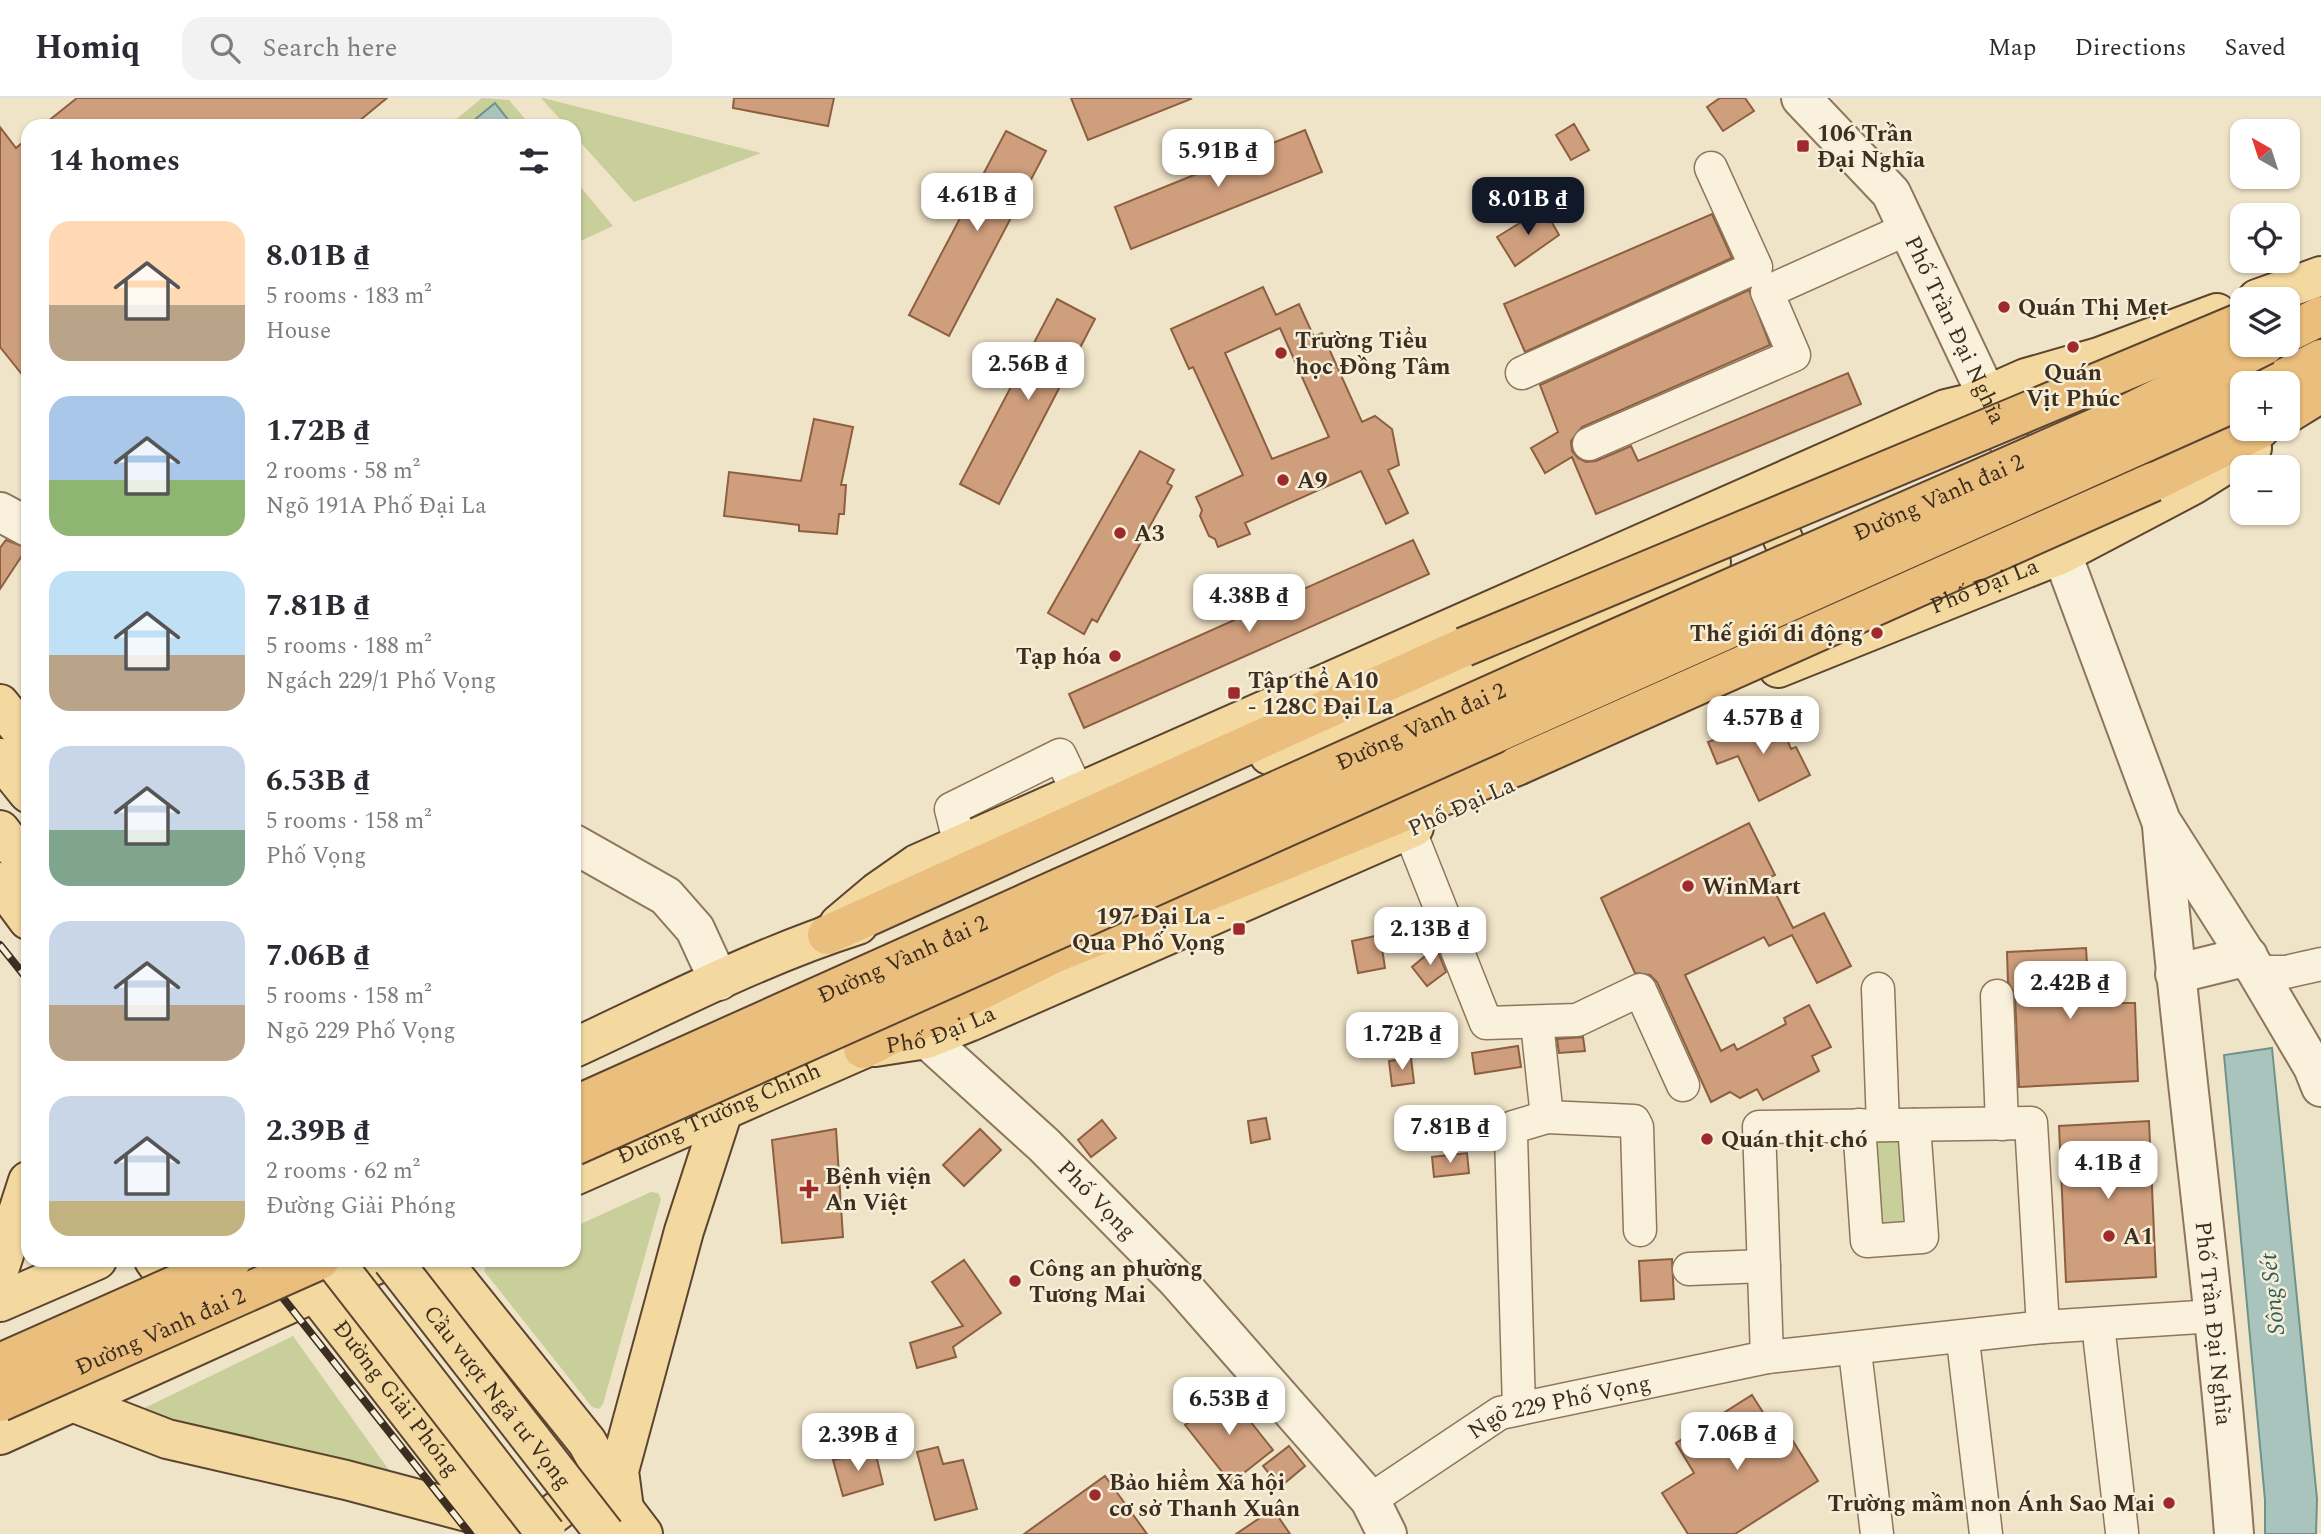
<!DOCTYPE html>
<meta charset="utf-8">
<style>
body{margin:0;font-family:Spectral,serif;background:#f2f2f3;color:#2b2b33;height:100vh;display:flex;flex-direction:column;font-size:26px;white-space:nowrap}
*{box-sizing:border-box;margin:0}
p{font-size:23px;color:#7c7c81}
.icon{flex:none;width:38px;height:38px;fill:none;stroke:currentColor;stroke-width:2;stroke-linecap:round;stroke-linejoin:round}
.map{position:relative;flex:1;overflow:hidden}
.drawer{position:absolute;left:21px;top:21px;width:560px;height:1148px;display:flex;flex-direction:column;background:#fff;border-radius:21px;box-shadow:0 2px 5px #0004}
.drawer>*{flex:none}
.needle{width:46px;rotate:321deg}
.fabs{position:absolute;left:2230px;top:21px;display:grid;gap:14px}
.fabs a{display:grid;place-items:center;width:70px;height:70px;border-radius:14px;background:#fff;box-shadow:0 2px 5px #0004;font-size:35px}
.price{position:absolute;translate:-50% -60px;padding:0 16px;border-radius:14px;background:#fff;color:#222;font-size:23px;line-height:46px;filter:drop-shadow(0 2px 4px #0008)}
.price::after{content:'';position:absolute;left:50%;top:42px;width:21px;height:16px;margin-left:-10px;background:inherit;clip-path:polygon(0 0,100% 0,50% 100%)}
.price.on{background:#111827;color:#fff}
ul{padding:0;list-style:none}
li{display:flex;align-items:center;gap:21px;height:175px;padding:0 28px}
li span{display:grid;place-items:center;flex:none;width:196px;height:140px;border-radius:21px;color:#555}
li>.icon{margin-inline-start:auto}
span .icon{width:84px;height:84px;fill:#fffc;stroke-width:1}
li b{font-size:30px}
h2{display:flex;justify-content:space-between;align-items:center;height:84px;padding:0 28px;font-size:30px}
header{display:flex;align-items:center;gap:42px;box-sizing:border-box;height:98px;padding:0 35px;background:#fff;border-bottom:2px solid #e1e1e2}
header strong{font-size:33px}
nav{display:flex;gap:38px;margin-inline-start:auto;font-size:24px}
.search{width:490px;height:63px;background:#f2f2f3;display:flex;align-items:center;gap:18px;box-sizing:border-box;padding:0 24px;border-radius:21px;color:#7c7c81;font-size:26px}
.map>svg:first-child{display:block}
</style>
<header>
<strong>Homiq</strong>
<div class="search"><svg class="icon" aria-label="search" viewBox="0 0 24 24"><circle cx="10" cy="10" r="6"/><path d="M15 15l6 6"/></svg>Search here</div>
<nav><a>Map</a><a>Directions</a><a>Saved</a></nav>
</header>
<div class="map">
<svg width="2321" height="1436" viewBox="0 0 2321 1436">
<rect width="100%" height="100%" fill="#f0e4c8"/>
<!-- green -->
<path fill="#c9cf9b" d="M 482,0 L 509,2 L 531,28 L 448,28 Z
M 541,0 L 543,0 L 761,55 L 634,104 L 574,37 L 574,28 L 566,28 Z
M 574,81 L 613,128 L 574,146 Z
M 1902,1040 L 1906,1130 L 1881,1131 L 1877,1041 Z
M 651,1094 L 658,1095 L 661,1101 L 603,1306 L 599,1311 L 592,1309 L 484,1173 L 486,1169 L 501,1162 L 574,1162 L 574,1129 Z
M 293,1238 L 394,1379 L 130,1317 Z"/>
<!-- water -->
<path fill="#a9c4bc" stroke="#6f938a" stroke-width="2" d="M 495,5 L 513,28 L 467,28 Z
M 2272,950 L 2317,1401 L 2316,1436 L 2265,1436 L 2265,1402 L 2224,957 Z"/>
<!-- building -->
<path fill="#cf9f7d" stroke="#8d5f41" stroke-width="2" fill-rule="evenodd" d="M 77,0 L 387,0 L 353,28 L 42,28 Z
M 734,0 L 834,0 L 828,28 L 733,10 Z
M 1071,0 L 1190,0 L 1191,1 L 1088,42 Z
M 1720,0 L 1745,0 L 1754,13 L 1723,33 L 1707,9 Z
M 1574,26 L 1589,52 L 1571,62 L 1556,37 Z
M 0,29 L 16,50 L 28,40 L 28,284 L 0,249 Z
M 1305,32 L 1322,74 L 1131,151 L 1115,109 Z
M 1006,33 L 1046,53 L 949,238 L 909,217 Z
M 1544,110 L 1559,137 L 1515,168 L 1497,139 Z
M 1712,116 L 1732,160 L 1525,254 L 1504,206 Z
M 1263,189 L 1276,217 L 1299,206 L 1314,239 L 1322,235 L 1362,324 L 1375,318 L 1392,331 L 1399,367 L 1388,372 L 1408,415 L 1386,426 L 1361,373 L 1245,425 L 1250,436 L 1218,449 L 1215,441 L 1209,438 L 1200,418 L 1202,412 L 1196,399 L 1243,377 L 1193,269 L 1189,271 L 1171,231 ZM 1280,230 L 1329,339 L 1272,361 L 1225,255 Z
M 1749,192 L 1770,247 L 1582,329 L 1571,343 L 1572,353 L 1578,360 L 1586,364 L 1596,363 L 1631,348 L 1638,363 L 1848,275 L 1861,306 L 1596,416 L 1572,359 L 1545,375 L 1531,350 L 1558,334 L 1540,287 Z
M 1057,201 L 1095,221 L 999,406 L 960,386 Z
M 814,321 L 853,329 L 841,387 L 846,387 L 844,416 L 839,416 L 837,436 L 799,433 L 799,427 L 724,418 L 729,374 L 801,383 Z
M 1140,353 L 1174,372 L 1167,385 L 1172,388 L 1097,524 L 1092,521 L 1084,536 L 1048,515 Z
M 6,442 L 27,450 L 0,491 L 0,450 Z
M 1413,442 L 1429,476 L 1084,630 L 1069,596 Z
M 1777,617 L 1791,651 L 1796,649 L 1810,677 L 1759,703 L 1738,658 L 1717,666 L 1708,644 Z
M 1749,725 L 1775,777 L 1768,780 L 1793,830 L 1824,815 L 1851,868 L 1817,885 L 1792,837 L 1769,848 L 1764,839 L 1685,877 L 1721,953 L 1734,946 L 1737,952 L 1786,926 L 1784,920 L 1809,907 L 1831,949 L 1812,958 L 1819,973 L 1763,1002 L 1757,991 L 1740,1000 L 1730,994 L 1711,1004 L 1657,884 L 1650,877 L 1635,875 L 1601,800 Z
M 1380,837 L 1385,870 L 1358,875 L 1352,843 Z
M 1436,849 L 1446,874 L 1427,888 L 1412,869 Z
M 2086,850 L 2087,866 L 2099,865 L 2120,886 L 2120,905 L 2135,905 L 2138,983 L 2019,989 L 2015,897 L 2008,884 L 2007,854 Z
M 1583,939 L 1585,953 L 1559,955 L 1557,941 Z
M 1518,948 L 1521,969 L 1475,976 L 1472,955 Z
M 1411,960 L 1414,985 L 1392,988 L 1389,963 Z
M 1266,1020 L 1270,1041 L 1251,1045 L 1248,1023 Z
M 1102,1022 L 1116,1040 L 1091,1059 L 1078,1042 Z
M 2149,1023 L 2156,1179 L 2066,1184 L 2059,1028 Z
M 836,1031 L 843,1139 L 782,1145 L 772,1042 Z
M 980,1031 L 1001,1052 L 964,1088 L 943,1067 Z
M 1467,1055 L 1469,1075 L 1434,1079 L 1432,1059 Z
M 1672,1161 L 1674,1201 L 1641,1203 L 1639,1163 Z
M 964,1162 L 1001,1215 L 953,1249 L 956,1259 L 917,1270 L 910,1245 L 963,1228 L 932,1184 Z
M 1227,1294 L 1273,1352 L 1231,1385 L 1185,1327 Z
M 1752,1297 L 1771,1327 L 1779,1321 L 1818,1383 L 1735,1436 L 1688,1436 L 1662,1395 L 1694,1375 L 1676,1345 Z
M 1289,1348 L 1305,1368 L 1280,1389 L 1263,1368 Z
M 938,1349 L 943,1366 L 963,1362 L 977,1411 L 935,1422 L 917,1354 Z
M 875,1353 L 883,1386 L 843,1398 L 833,1362 Z
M 1105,1378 L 1147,1436 L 1024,1436 Z
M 1273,1411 L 1290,1436 L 1236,1436 Z"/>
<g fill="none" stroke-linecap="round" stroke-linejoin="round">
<!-- minor casing -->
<g stroke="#8d765c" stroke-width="35">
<g id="minor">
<path d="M 1522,275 L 1756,169 L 1711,70"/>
<path d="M 1589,346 L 1794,257 L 1767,194 L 1907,131"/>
<path d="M 1409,731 L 1486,925 L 1577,922 L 1640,892 L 1683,987"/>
<path d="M 960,747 L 951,711 L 1060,657 L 1078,695"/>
<path d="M 2257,874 L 2286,874 L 2321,866"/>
<path d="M 1878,891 L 1883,1027"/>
<path d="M 1997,898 L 2002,1026"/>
<path d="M 1537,925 L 1547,1019"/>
<path d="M 1859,1027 L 1867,1143 L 1922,1139 L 1914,1027"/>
<path d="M 1689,1171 L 1764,1168"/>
<path d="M 2100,1244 L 2122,1434"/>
<path d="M 1964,1251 L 1986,1436"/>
<path d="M 1767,1259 L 1759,1029 L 2031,1025 L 2043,1229"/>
<path d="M 1856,1262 L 1877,1436"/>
<path d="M 1519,1310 L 1511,1037 L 1513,1029 L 1547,1019 L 1634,1023 L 1637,1029 L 1640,1132"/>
<path id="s1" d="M 1370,1402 L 1500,1315 L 1767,1259 L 2043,1229 L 2215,1218"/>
</g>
</g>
<!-- tertiary casing -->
<g stroke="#8d765c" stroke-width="42">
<g id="tertiary">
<path id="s2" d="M 1801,0 L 1891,95 L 2062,456 L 2161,723 L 2257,874 L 2313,969 L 2321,989"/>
<path d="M 0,414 L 28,429"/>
<path id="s3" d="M 2162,728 C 2182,964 2216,1199 2234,1436"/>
<path d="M 574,746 L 666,798 L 695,831 L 719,883"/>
<path d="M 2175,876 L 2248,858"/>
<path id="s4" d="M 927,941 L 1044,1047 L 1177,1182 L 1370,1402 L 1387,1436"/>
</g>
</g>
<!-- primary casing -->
<g stroke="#5b4430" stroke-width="42">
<g id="primary">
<path d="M 2257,201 L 2321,178"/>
<path d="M 1779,432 L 1806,493"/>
<path id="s5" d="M 1778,570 L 2062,456 L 2193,387 L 2252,350"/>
<path d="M 0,606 L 28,641"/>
<path d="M 1269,657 L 1711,464"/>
<path d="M 0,660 L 28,695"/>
<path d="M 0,732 L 28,768"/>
<path d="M 0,784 L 28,822"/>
<path d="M 839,826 L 877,794 L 917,766 L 1946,311 L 1967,306 L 2026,280 L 2099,259 L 2217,215"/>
<path id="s6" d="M 875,949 L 927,941 L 969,924 L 1414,729"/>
<path d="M 574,950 C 667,907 760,858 858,827"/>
<path id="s7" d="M 574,1078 L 863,951 L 888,931"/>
<path d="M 154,1162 L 192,1214"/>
<path d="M 441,1162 L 587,1344 L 624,1411 L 643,1436"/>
<path d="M 0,1169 L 28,1083"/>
<path id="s8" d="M 300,1175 L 495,1426"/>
<path d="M 0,1204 L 97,1162"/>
<path d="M 72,1304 L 167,1341 L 346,1382 L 490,1420"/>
<path d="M 0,1337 L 386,1162"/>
<path d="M 624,1411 L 619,1373 L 684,1133 L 723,1013"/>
<path d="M 527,1436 L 603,1378"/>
</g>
</g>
<!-- trunk casing -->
<g stroke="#5b4430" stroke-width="42">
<path id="trunk" d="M 2287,235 L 2321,218
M 2275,285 L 2321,261
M 2287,316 L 2321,295
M 2153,384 L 2260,331
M 827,837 L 1464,549
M 863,951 L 1051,857 L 1517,668"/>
</g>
<!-- minor -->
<use href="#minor" stroke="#faf1dc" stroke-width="32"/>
<!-- tertiary -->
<use href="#tertiary" stroke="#faf1dc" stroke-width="38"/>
<!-- primary -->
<use href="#primary" stroke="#f3d9a0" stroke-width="38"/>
<!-- trunk -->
<use href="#trunk" stroke="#eabe7c" stroke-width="38"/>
<!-- rail casing -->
<g stroke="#3d2e20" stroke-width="8">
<path id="rail" d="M 0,847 L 28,882
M 253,1162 L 470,1436"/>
</g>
<!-- rail -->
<use href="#rail" stroke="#f7eed8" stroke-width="5" stroke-dasharray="16" stroke-linecap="butt"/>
<!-- primary-bridge casing -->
<g stroke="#5b4430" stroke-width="42" stroke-linecap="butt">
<g id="primary-bridge">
<path d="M 333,1162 L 546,1436"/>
<path id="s9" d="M 392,1162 L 605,1436"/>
</g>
</g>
<!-- trunk-bridge casing -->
<g stroke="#5b4430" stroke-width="42" stroke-linecap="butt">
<g id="trunk-bridge">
<path d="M 1464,549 L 2242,224"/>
<path d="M 1517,668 L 2153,384"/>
<path id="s10" d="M 574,1008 L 1599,548 L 2125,317 L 2265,247"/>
<path d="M 574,1048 L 2242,301"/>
<path d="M 0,1265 L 232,1162"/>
<path id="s11" d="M 0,1304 L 320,1162"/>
</g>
</g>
<!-- primary-bridge -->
<use href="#primary-bridge" stroke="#f3d9a0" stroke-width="38"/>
<!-- trunk-bridge -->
<use href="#trunk-bridge" stroke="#eabe7c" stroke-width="38"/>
</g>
<!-- markers -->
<g fill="#9e2a2b" stroke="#f7eed8" stroke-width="2.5">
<rect x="1796" y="41" width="14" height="14" rx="3.5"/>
<circle cx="2004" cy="209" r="7"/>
<circle cx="2073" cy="249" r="7"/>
<circle cx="1281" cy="255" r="7"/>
<circle cx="1283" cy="382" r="7"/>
<circle cx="1120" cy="435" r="7"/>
<circle cx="1877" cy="535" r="7"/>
<circle cx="1115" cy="558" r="7"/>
<rect x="1227" y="588" width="14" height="14" rx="3.5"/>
<circle cx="1688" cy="788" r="7"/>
<rect x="1232" y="824" width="14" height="14" rx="3.5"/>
<circle cx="1707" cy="1041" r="7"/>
<path d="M805.5 1080.5h7v7h7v7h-7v7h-7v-7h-7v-7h7z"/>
<circle cx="2109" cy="1138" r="7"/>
<circle cx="1015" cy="1183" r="7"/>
<circle cx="1095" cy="1397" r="7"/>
<circle cx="2169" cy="1405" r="7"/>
</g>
<g text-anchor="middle" stroke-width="5" stroke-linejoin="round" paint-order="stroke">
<!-- poi labels -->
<g font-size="23" font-weight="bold" fill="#3d2e20" stroke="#f7eed8" text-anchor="start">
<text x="1817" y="43">106 Trần<tspan x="1817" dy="26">Đại Nghĩa</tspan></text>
<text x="2018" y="217">Quán Thị Mẹt</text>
<text x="1295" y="250">Trường Tiểu<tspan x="1295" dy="26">học Đồng Tâm</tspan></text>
<text x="2073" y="282" text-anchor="middle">Quán<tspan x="2073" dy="26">Vịt Phúc</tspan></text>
<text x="1297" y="390">A9</text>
<text x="1134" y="443">A3</text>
<text x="1863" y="543" text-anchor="end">Thế giới di động</text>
<text x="1101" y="566" text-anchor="end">Tạp hóa</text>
<text x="1248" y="590">Tập thể A10<tspan x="1248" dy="26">- 128C Đại La</tspan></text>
<text x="1702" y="796">WinMart</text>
<text x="1225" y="826" text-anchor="end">197 Đại La -<tspan x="1225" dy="26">Qua Phố Vọng</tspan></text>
<text x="1721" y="1049">Quán thịt chó</text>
<text x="825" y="1086">Bệnh viện<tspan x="825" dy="26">An Việt</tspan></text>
<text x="2123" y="1146">A1</text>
<text x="1029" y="1178">Công an phường<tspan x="1029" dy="26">Tương Mai</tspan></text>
<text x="1109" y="1392">Bảo hiểm Xã hội<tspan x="1109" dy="26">cơ sở Thanh Xuân</tspan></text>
<text x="2155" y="1413" text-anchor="end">Trường mầm non Ánh Sao Mai</text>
</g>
<!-- street labels -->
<g font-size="23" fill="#3d2e20" stroke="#f7eed8">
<text dy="8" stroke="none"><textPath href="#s2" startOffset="282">Phố Trần Đại Nghĩa</textPath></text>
<text dy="8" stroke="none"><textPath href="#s10" startOffset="1494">Đường Vành đai 2</textPath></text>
<text dy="8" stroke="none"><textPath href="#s5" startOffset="222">Phố Đại La</textPath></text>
<text dy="8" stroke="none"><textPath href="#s10" startOffset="928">Đường Vành đai 2</textPath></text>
<text transform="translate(1461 708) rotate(-24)" y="8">Phố Đại La</text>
<text dy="8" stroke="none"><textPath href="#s10" startOffset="360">Đường Vành đai 2</textPath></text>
<text dy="8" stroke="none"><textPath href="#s6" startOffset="68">Phố Đại La</textPath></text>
<text dy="8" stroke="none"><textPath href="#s7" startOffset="158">Đường Trường Chinh</textPath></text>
<text dy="8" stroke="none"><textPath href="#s4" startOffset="234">Phố Vọng</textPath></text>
<text dy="8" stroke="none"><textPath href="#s3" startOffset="500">Phố Trần Đại Nghĩa</textPath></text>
<text dy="8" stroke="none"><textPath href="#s11" startOffset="175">Đường Vành đai 2</textPath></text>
<text dy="8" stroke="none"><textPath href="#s8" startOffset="158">Đường Giải Phóng</textPath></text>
<text dy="8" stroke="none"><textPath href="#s9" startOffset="173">Cầu vượt Ngã tư Vọng</textPath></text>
<text dy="8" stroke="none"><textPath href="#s1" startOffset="215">Ngõ 229 Phố Vọng</textPath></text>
</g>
<!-- water labels -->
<g font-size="24" font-style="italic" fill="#2f5d5a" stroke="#f7eed8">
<text transform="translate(2272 1196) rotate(-96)" y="8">Sông Sét</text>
</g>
</g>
</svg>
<div class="fabs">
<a><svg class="needle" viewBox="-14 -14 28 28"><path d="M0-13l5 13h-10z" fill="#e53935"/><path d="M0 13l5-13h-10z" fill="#7c7c81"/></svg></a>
<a><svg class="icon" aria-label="locate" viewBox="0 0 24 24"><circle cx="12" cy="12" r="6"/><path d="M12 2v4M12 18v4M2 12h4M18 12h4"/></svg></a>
<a><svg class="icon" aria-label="layers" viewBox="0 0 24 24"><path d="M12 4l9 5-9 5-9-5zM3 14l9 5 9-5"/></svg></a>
<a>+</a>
<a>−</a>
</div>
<b class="price" style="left:1218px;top:91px">5.91B ₫</b>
<b class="price" style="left:977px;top:135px">4.61B ₫</b>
<b class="price on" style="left:1528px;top:139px">8.01B ₫</b>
<b class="price" style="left:1028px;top:304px">2.56B ₫</b>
<b class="price" style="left:1249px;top:536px">4.38B ₫</b>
<b class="price" style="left:1763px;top:658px">4.57B ₫</b>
<b class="price" style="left:1430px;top:869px">2.13B ₫</b>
<b class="price" style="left:2070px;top:923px">2.42B ₫</b>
<b class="price" style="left:1402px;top:974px">1.72B ₫</b>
<b class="price" style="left:1450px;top:1067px">7.81B ₫</b>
<b class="price" style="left:2108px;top:1103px">4.1B ₫</b>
<b class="price" style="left:1229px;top:1339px">6.53B ₫</b>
<b class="price" style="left:1737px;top:1374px">7.06B ₫</b>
<b class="price" style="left:858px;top:1375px">2.39B ₫</b>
<section class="drawer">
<h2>14 homes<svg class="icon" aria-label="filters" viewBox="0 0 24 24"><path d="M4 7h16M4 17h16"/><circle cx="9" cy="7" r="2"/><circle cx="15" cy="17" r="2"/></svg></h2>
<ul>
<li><span style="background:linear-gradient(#ffd9b3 60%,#b9a48a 0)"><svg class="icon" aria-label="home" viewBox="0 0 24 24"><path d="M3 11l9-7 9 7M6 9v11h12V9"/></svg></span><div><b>8.01B ₫</b><p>5 rooms · 183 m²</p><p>House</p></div></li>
<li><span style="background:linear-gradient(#a9c7e8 60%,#8fb573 0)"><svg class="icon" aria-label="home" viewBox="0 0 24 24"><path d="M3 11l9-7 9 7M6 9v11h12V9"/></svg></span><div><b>1.72B ₫</b><p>2 rooms · 58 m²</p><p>Ngõ 191A Phố Đại La</p></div></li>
<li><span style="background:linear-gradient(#bfe0f5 60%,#b9a48a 0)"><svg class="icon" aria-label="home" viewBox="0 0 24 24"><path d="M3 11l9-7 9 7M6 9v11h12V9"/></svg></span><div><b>7.81B ₫</b><p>5 rooms · 188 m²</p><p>Ngách 229/1 Phố Vọng</p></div></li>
<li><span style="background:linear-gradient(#c9d6e8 60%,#7fa58c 0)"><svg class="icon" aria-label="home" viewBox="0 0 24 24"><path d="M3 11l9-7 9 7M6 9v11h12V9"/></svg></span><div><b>6.53B ₫</b><p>5 rooms · 158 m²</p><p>Phố Vọng</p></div></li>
<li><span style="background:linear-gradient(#c9d6e8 60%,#b9a48a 0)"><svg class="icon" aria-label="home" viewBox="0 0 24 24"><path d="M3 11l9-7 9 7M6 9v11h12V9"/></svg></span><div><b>7.06B ₫</b><p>5 rooms · 158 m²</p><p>Ngõ 229 Phố Vọng</p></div></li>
<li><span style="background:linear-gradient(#c9d6e8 75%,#c2b280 0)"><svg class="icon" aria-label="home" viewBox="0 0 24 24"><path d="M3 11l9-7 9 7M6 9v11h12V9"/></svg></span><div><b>2.39B ₫</b><p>2 rooms · 62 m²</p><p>Đường Giải Phóng</p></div></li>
</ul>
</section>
</div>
